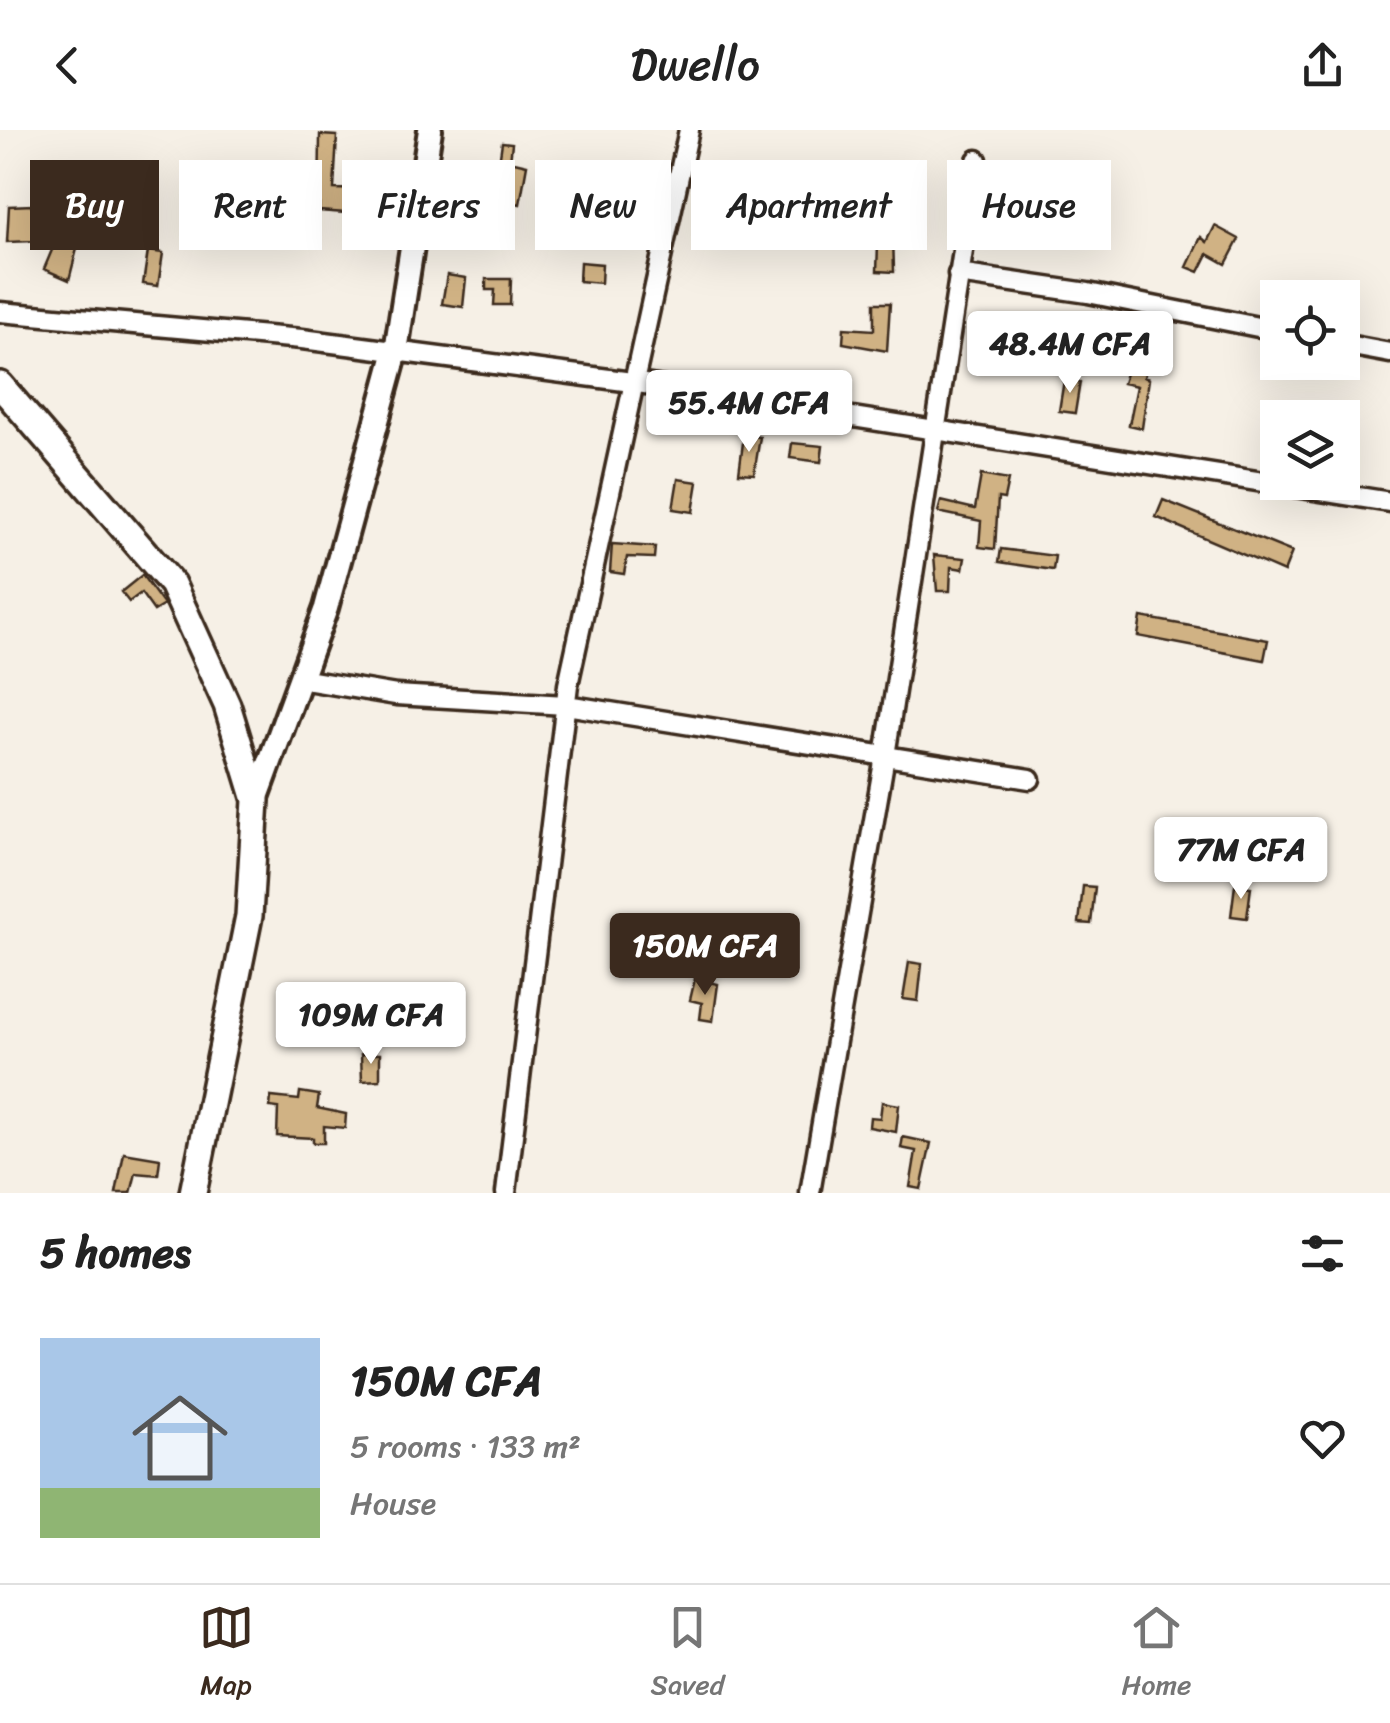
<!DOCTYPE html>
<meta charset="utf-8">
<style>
body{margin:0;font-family:Sriracha,sans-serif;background:#f6f6f6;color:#222;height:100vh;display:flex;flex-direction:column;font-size:38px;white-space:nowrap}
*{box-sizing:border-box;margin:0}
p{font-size:32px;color:#767676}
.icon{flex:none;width:55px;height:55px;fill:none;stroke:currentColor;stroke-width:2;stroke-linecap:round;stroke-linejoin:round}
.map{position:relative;height:1063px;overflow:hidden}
.panel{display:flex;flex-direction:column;background:#fff;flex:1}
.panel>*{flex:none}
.top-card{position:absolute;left:30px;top:30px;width:1330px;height:90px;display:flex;gap:20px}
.buttons{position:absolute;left:1260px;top:150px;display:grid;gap:20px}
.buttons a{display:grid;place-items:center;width:100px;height:100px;border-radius:0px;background:#fff;box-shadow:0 10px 40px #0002;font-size:50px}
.price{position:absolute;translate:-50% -85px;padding:0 22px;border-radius:10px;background:#fff;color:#222;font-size:32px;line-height:65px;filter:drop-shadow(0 2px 5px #0008)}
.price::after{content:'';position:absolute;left:50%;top:60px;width:30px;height:22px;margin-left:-15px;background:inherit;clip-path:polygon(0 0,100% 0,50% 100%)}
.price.current{background:#3b2a1e;color:#fff}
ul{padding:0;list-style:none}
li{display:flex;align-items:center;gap:30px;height:250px;padding:0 40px}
li span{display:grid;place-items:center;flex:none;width:280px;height:200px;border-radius:0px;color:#555}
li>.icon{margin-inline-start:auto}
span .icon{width:120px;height:120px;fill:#fffc;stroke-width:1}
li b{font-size:42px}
h2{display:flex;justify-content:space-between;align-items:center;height:120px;padding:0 40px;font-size:42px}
.tag{padding:0 35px;border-radius:0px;background:#fff;box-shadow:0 10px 40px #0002;font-size:35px;line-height:90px}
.tag.current{background:#3b2a1e;color:#fff}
header{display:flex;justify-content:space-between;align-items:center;height:130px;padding:0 40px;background:#fff;font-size:45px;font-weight:600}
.tab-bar{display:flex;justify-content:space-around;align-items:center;height:140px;border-top:2px solid #e0e0e0;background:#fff;font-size:28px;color:#767676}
.tab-bar a{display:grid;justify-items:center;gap:5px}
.tab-bar .current{color:#3b2a1e}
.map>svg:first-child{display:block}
</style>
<header><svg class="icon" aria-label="back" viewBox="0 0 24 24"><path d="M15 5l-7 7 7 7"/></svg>Dwello<svg class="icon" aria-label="share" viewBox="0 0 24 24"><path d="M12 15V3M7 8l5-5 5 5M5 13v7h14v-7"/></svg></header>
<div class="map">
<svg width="1390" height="1063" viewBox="0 0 1390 1063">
<rect width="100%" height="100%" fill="#f6f0e6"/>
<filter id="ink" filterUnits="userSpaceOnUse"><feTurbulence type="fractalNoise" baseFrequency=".01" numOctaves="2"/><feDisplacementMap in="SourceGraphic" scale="20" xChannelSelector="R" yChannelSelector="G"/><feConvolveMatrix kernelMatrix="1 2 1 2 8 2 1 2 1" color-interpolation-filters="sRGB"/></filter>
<g filter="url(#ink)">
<!-- building -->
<path fill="#d0b284" stroke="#3b2a1e" stroke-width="2.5" d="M 320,5 L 337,6 L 334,59 L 365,60 L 365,72 L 401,75 L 400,87 L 319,81 Z
M 502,12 L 512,13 L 510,31 L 527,35 L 520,74 L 458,60 L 444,82 L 435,76 L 440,43 L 464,49 L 465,31 L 499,33 Z
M 880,63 L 892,63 L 894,142 L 877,141 Z
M 32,75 L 34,111 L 7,112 L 9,76 Z
M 1215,96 L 1239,109 L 1226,134 L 1208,124 L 1199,142 L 1187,137 L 1201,107 L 1207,112 Z
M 93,97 L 129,102 L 126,121 L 78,115 L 69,150 L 44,139 L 60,101 L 92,107 Z
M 148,121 L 163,123 L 158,156 L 143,154 Z
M 580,132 L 602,134 L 601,153 L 579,151 Z
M 447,145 L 466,148 L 463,177 L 442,174 Z
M 486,149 L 511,149 L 510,175 L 494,175 L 495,160 L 486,160 Z
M 874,173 L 890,173 L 887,221 L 843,213 L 844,198 L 874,200 Z
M 1142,192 L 1159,197 L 1144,247 L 1149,249 L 1142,298 L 1129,295 L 1137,256 L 1123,253 Z
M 1064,250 L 1080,252 L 1075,283 L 1059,281 Z
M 744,305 L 760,307 L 754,344 L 739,343 Z
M 792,313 L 823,316 L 821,332 L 790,328 Z
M 981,345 L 1008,350 L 1004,369 L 998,368 L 995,419 L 979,417 L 981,391 L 938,382 L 941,371 L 975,379 Z
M 678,349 L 698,352 L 693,382 L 673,379 Z
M 1163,370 L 1292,422 L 1284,442 L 1156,387 Z
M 612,414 L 655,417 L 654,428 L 627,427 L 624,444 L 610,442 Z
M 1001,419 L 1055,426 L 1053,440 L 999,432 Z
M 934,425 L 965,428 L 963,439 L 951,437 L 950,461 L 937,461 Z
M 142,445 L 164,475 L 154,481 L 141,463 L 129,472 L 121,462 Z
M 1141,487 L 1268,510 L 1264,530 L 1138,506 Z
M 1235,755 L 1251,757 L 1247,788 L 1231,786 Z
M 1083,756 L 1095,757 L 1091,794 L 1079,793 Z
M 909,832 L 922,834 L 918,871 L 903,869 Z
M 695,849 L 718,854 L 713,891 L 700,889 L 702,873 L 690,870 Z
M 361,924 L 380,924 L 380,950 L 362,951 Z
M 300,962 L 319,965 L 317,978 L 346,984 L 345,998 L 324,996 L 324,1013 L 313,1013 L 313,1008 L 277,1006 L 278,978 L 270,977 L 271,967 L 299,970 Z
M 882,972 L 899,975 L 896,1002 L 869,997 L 870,987 L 880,988 Z
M 903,1007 L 931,1013 L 921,1059 L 910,1057 L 916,1021 L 901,1018 Z
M 124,1023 L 160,1029 L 158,1045 L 136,1043 L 131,1063 L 116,1063 Z"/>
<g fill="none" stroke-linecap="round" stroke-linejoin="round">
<!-- street casing -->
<g stroke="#3b2a1e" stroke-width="25">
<path id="street" d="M 958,144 L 1088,163 L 1278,201
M 0,182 L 302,209 L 632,252 L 1390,372
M 1342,214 L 1390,223
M 300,549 L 396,565 L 566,575 L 1030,649
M 506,1063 L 568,555 L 689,0
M 810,1063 L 885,626 L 977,30"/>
</g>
<!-- secondary casing -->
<g stroke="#3b2a1e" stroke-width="30">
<path id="secondary" d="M 256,670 L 326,478 L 396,221 L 430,0"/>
</g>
<!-- primary casing -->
<g stroke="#3b2a1e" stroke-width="32">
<path id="primary" d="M 0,255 L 172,454 L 227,575 L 256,670 L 249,786 L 193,1063"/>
</g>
<!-- street -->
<use href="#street" stroke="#fff" stroke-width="18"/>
<!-- secondary -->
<use href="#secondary" stroke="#fff" stroke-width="22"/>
<!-- primary -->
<use href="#primary" stroke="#fff" stroke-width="25"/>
</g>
</g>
</svg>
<div class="buttons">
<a><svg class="icon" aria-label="locate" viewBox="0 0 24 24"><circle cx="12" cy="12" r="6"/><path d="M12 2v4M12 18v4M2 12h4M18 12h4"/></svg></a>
<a><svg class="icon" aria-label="layers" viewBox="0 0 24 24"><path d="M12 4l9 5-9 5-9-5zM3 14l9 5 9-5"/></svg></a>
</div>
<b class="price" style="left:1070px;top:266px">48.4M CFA</b>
<b class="price" style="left:749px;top:325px">55.4M CFA</b>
<b class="price" style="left:1241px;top:772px">77M CFA</b>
<b class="price current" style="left:705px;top:868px">150M CFA</b>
<b class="price" style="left:371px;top:937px">109M CFA</b>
<div class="top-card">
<a class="tag current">Buy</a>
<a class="tag">Rent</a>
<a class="tag">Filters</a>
<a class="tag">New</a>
<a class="tag">Apartment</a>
<a class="tag">House</a>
</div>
</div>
<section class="panel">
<h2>5 homes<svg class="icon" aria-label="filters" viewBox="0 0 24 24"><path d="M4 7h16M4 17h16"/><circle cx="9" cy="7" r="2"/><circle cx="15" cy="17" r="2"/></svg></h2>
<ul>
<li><span style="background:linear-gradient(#a9c7e8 75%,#8fb573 0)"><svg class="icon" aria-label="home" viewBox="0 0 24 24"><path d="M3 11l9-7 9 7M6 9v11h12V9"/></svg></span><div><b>150M CFA</b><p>5 rooms · 133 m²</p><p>House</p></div><svg class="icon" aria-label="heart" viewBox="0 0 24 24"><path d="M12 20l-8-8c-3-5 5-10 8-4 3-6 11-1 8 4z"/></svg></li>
</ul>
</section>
<nav class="tab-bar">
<a class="current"><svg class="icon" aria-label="map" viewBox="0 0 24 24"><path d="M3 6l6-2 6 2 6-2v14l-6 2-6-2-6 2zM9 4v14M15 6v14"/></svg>Map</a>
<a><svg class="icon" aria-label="saved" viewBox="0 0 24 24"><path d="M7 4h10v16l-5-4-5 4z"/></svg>Saved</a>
<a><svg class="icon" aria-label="home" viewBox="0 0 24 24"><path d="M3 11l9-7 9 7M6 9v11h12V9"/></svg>Home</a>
</nav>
